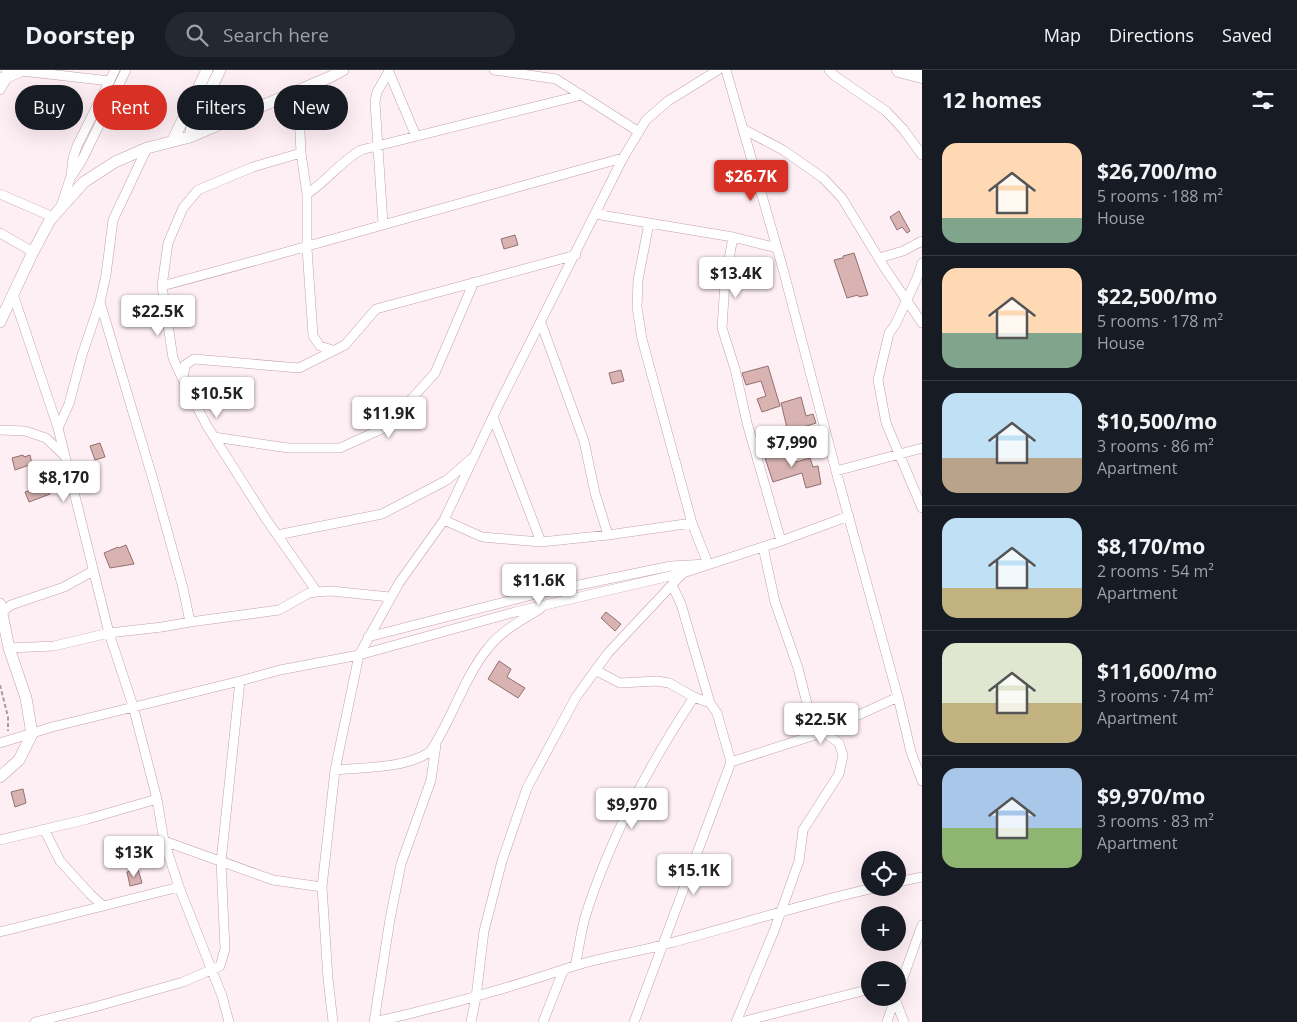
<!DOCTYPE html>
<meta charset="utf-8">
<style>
body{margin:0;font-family:"Open Sans",sans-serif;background:#242831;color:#f1f3f6;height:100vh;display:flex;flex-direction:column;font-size:19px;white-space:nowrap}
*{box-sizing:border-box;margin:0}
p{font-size:16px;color:#9ea1a6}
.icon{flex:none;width:28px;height:28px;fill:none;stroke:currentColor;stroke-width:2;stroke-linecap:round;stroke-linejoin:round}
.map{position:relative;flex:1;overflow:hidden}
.sheet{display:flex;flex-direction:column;background:#171b24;width:375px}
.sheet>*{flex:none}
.banner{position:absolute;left:15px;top:15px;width:475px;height:45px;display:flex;gap:10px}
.buttons{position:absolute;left:861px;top:781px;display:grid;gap:10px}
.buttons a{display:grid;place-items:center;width:45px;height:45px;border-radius:50%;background:#171b24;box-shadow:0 5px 20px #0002;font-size:25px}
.price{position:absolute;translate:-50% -42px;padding:0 11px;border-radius:5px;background:#fff;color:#222;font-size:16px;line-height:32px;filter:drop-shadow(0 1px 2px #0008)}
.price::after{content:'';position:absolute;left:50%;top:30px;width:15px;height:11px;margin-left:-8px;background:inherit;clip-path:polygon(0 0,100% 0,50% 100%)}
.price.on{background:#d93025;color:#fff}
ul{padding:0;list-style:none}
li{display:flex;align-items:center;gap:15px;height:125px;padding:0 20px}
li+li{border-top:1px solid #363941}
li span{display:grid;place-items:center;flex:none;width:140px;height:100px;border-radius:15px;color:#555}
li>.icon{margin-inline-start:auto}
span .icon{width:60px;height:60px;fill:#fffc;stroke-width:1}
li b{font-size:21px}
h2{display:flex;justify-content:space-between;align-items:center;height:60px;padding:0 20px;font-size:21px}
.tag{padding:0 18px;border-radius:22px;background:#171b24;box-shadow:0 5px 20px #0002;font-size:18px;line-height:45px}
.tag.on{background:#d93025;color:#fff}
header{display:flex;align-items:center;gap:30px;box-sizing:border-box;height:70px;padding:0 25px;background:#171b24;border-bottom:1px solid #363941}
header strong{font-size:24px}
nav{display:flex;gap:28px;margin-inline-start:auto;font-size:18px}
.search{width:350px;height:45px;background:#242831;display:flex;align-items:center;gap:12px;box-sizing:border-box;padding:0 18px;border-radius:28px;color:#9ea1a6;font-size:19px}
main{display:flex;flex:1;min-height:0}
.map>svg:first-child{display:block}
</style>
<header>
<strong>Doorstep</strong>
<div class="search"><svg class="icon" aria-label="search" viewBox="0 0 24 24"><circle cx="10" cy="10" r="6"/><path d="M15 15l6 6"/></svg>Search here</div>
<nav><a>Map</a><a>Directions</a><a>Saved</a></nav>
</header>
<main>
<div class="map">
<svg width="922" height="952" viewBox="0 0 922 952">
<rect width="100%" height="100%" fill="#feeff4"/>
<!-- building -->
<path fill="#d8b3b2" stroke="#927070" d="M 899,141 L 910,161 L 907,163 L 902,157 L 897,160 L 890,147 Z
M 515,165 L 518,175 L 504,179 L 501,169 Z
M 854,183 L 868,225 L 859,227 L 858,225 L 847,228 L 834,190 L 843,188 L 843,186 Z
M 768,296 L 780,336 L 762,342 L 757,329 L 766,326 L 761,311 L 746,315 L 742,303 Z
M 621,300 L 624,311 L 612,314 L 609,303 Z
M 801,327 L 806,346 L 813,344 L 816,353 L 788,362 L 781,333 Z
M 100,373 L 105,387 L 95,390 L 90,376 Z
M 792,378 L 796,392 L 810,388 L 813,397 L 818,396 L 821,414 L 806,418 L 802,403 L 773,412 L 764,385 Z
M 23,385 L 24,387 L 30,385 L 32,394 L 15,400 L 12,388 Z
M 47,415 L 50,424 L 29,432 L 25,422 Z
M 126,475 L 134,494 L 110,498 L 104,483 L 118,477 L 119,478 Z
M 606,542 L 621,554 L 615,561 L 601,548 Z
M 499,591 L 511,599 L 507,607 L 525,618 L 518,628 L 488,609 Z
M 23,719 L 26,733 L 15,737 L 11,722 Z
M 138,799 L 142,813 L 130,816 L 127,802 Z"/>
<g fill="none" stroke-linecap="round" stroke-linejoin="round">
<!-- minor casing -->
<g stroke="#c3a1ad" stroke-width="10">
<path id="minor" d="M 13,0 L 110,11
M 388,0 L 416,66
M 494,0 L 556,9 L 639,62
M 726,0 L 783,199 L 836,401 L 898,627 L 911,682 L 922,711
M 829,0 L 835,6 L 886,41 L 903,59 L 922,85
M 0,7 L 7,8 L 21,2
M 0,20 L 7,8 L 6,0
M 298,20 L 301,83 L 307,124 L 307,178 L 313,266 L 320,276 L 332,280
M 743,59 L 783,80 L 823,108 L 842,128 L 884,197 L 922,253
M 73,104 L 82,90 L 126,0
M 0,124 L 53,147
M 307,124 C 327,111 340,92 361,80 L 582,25
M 61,136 L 71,106 L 73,88 L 77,76 L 115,0
M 595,144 L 733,167 L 777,178
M 383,154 L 375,32 L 377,22 L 388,3
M 0,163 L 33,182
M 733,167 L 725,211 L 722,258 L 735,299 L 747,353 L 781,471
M 879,188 L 903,181 L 922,171
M 922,193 L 917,208 L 895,255 L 889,263 L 878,310 L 886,353 L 922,438
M 162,216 C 316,175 469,130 623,88
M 13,224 L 58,358 L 109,563 L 133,636 L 157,729 L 164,771 L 179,817 L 222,926 L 229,952
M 541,253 L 584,371 L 595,423 L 608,465
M 183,310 L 173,288 L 162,216 L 168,173 L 183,138 L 198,120 L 253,97 L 301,83
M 493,347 L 541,472
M 58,358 L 69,334 L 82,285 L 100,232 L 106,205 L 113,150 L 147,78
M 0,360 L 25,361 L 46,368 L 64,385
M 214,367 L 288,378 L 340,378 L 386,357 L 435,303 L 474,212
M 836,401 L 922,378
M 444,450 L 482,467 L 541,472 L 608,465 L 692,453
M 277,465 L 382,444 L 447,410 L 471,389
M 763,477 L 775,532 L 798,598 L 815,665
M 317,522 L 266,449 L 207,356 L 183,310 L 185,295 L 194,289 L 299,298 L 345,275 L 376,239 L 576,185
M 2,542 L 11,535 L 64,517 L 93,501
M 190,552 L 279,540 L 309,523 L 317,522 L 331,521 L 390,527
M 368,567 L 540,523 L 671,496 L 708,494 L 692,453 L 642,269 L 637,237 L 638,210 L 649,153
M 9,578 L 54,576 L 109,563 L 162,557 L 190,552 L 183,518 L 154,413 L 100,232
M 595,600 L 620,613 L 657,611 L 669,613 L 694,627 L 710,633
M 0,673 L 52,657 L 240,611 L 280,600 L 359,585 L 515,542 L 683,503 L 781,471 L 849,446
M 731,692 L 815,665 L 898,627
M 335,700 C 366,697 403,699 430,682 C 452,650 463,609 488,578 C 501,561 522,550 540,539
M 44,759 L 60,791 L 90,824 L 103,836
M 0,770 L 88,749 L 157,729
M 164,771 L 273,810 L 322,817
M 898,812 L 922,807
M 0,862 L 179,817
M 575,896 C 579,879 581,860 586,844 C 611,766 649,695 694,627
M 898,922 L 922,855
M 895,929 L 904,952
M 35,952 L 91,938 L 183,912 L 220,896 L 225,879 L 221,792 L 240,611
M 333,952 L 328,909 L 322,817 L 335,700 L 359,585 L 399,513 L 444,450 L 499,334 L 623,88 L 646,50 L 668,31 L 718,0
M 374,952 C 442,937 509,918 574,896 C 605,886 639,882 670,873 C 738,855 806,833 874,818
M 374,952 L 390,849 L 401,794 L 431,710 L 436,675
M 471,952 L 476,927 L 484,861 L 502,791 L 527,718 L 576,627 L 608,583 L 683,503
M 543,952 L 563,901
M 634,952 L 731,692 L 717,643 L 710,633 L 681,534 L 672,515
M 736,952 L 774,861 L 799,791 L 803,760 L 839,704 L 843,685 L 839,673 L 822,661
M 741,952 L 870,919
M 887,952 L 895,928"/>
</g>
<!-- tertiary casing -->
<g stroke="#c3a1ad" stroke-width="12">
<path id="tertiary" d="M 190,67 L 192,56 L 220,0
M 173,70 L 207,0
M 0,252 L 33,182 L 50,150 L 84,112 L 115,92 L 147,78 L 190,67 L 330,7 L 343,0
M 0,534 L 9,578 L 26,628 L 32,664 L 19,690 L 0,707"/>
</g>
<!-- primary casing -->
<g stroke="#c3a1ad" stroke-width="15">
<path id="primary" d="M 899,0 L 922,6"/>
</g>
<!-- path -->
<path stroke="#aa9ca1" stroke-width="2" stroke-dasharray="4 2.5" stroke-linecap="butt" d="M 0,615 L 8,647 L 8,661"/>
<!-- minor -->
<use href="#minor" stroke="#fff" stroke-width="9"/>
<!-- tertiary -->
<use href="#tertiary" stroke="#fff" stroke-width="11"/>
<!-- primary -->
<use href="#primary" stroke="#fff" stroke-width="14"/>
</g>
</svg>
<div class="buttons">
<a><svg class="icon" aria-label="locate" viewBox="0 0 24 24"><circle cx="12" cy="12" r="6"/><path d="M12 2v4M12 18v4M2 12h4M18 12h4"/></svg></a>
<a>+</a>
<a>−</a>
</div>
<b class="price on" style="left:751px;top:132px">$26.7K</b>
<b class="price" style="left:736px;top:229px">$13.4K</b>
<b class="price" style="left:158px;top:267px">$22.5K</b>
<b class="price" style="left:217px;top:349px">$10.5K</b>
<b class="price" style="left:389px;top:369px">$11.9K</b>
<b class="price" style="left:792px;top:398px">$7,990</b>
<b class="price" style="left:64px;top:433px">$8,170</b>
<b class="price" style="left:539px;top:536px">$11.6K</b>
<b class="price" style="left:821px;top:675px">$22.5K</b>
<b class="price" style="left:632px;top:760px">$9,970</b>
<b class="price" style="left:134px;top:808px">$13K</b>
<b class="price" style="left:694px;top:826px">$15.1K</b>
<div class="banner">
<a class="tag">Buy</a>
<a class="tag on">Rent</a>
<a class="tag">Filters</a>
<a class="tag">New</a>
</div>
</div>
<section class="sheet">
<h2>12 homes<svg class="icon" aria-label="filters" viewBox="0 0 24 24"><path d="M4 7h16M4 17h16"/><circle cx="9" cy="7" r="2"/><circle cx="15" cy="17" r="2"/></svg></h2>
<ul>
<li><span style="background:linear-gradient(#ffd9b3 75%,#7fa58c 0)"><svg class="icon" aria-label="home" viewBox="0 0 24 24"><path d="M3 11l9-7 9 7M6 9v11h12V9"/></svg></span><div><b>$26,700/mo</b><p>5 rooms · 188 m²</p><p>House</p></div></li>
<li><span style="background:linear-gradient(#ffd9b3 65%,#7fa58c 0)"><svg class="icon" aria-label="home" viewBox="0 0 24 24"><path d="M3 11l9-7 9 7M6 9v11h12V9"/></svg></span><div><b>$22,500/mo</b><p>5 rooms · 178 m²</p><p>House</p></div></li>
<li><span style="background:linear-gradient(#bfe0f5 65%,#b9a48a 0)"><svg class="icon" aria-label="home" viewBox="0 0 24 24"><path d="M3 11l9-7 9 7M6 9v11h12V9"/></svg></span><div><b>$10,500/mo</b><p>3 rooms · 86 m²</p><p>Apartment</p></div></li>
<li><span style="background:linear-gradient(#bfe0f5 70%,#c2b280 0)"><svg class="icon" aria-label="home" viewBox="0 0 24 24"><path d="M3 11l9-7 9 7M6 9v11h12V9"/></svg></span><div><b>$8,170/mo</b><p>2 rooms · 54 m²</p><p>Apartment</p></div></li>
<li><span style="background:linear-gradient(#dfe7d0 60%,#c2b280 0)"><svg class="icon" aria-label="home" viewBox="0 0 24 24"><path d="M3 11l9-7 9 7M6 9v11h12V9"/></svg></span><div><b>$11,600/mo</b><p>3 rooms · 74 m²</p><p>Apartment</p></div></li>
<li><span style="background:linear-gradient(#a9c7e8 60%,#8fb573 0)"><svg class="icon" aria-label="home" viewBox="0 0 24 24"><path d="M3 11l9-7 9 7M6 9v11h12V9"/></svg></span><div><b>$9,970/mo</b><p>3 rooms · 83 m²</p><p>Apartment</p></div></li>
</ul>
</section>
</main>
